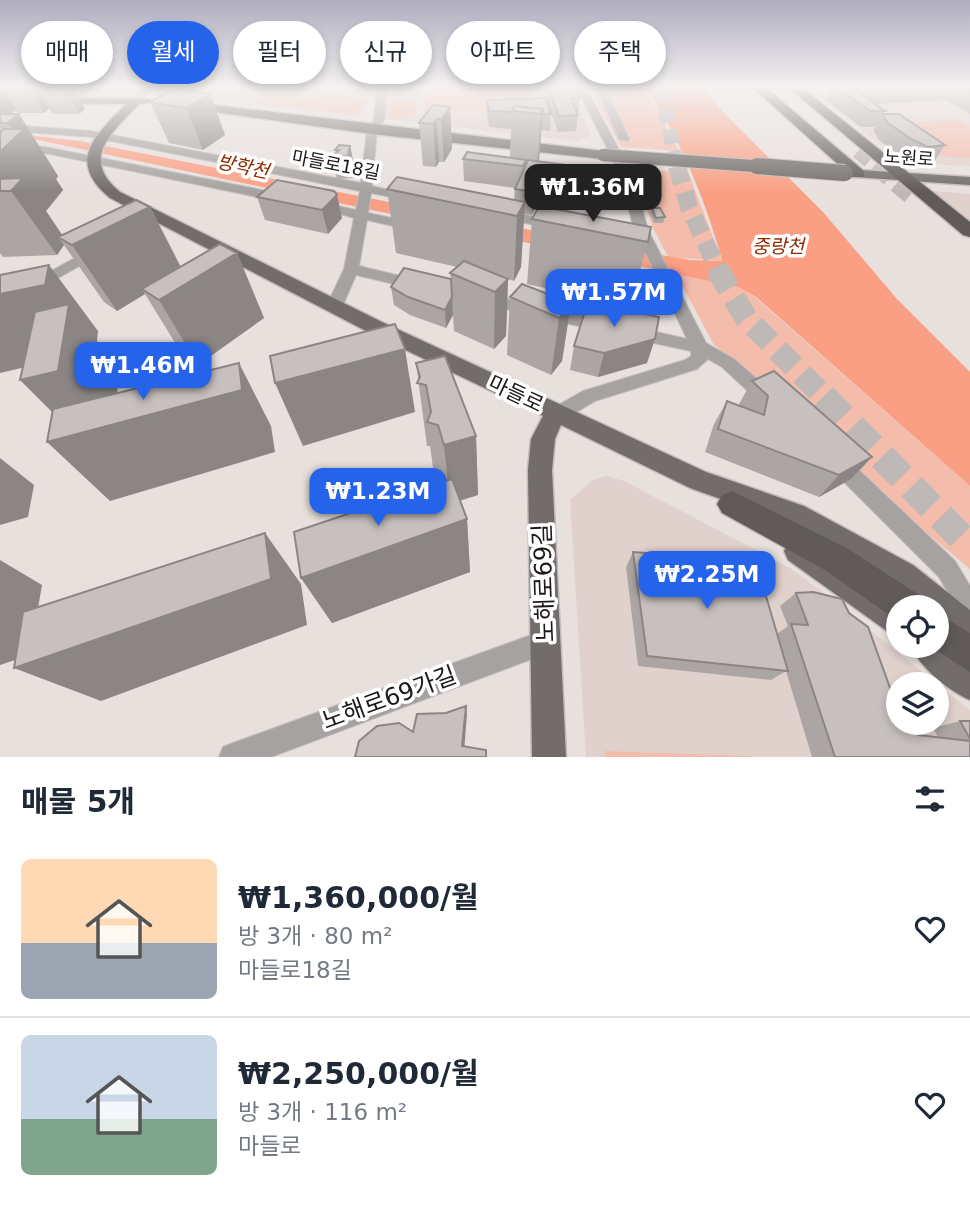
<!DOCTYPE html>
<html lang="ko">
<meta charset="utf-8">
<style>
body{margin:0;font-family:"DejaVu Sans","Noto Sans KR",sans-serif;background:#f6f6f7;color:#1f2937;height:100vh;display:flex;flex-direction:column;font-size:26px;white-space:nowrap}
*{box-sizing:border-box;margin:0}
p{font-size:23px;color:#747a83}
.icon{flex:none;width:38px;height:38px;fill:none;stroke:currentColor;stroke-width:2;stroke-linecap:round;stroke-linejoin:round}
.map{position:relative;height:757px;overflow:hidden}
.side{display:flex;flex-direction:column;background:#fff;flex:1}
.side>*{flex:none}
.banner{position:absolute;left:21px;top:21px;width:929px;height:63px;display:flex;gap:14px}
.tools{position:absolute;left:886px;top:595px;display:grid;gap:14px}
.tools a{display:grid;place-items:center;width:63px;height:63px;border-radius:50%;background:#fff;box-shadow:0 4px 10px #0003;font-size:35px}
.price{position:absolute;translate:-50% -60px;padding:0 16px;border-radius:14px;background:#2563eb;color:#fff;font-size:23px;line-height:46px;filter:drop-shadow(0 2px 4px #0008)}
.price::after{content:'';position:absolute;left:50%;top:42px;width:21px;height:16px;margin-left:-10px;background:inherit;clip-path:polygon(0 0,100% 0,50% 100%)}
.price.selected{background:#222;color:#fff}
ul{padding:0;list-style:none}
li{display:flex;align-items:center;gap:21px;height:175px;padding:0 21px}
li+li{border-top:2px solid #e0e1e3}
li span{display:grid;place-items:center;flex:none;width:196px;height:140px;border-radius:10px;color:#555}
li>.icon{margin-inline-start:auto}
span .icon{width:84px;height:84px;fill:#fffc;stroke-width:1}
li b{font-size:30px}
h2{display:flex;justify-content:space-between;align-items:center;height:84px;padding:0 21px;font-size:30px}
.tag{padding:0 24px;border-radius:32px;background:#fff;box-shadow:0 4px 10px #0003;font-size:24px;line-height:63px}
.tag.selected{background:#2563eb;color:#fff}
.map>svg:first-child{display:block}
</style>
<div class="map">
<svg width="970" height="757" viewBox="0 0 970 757">
<rect width="100%" height="100%" fill="#e7e0dd"/>
<!-- built -->
<path fill="#e1d1cd" fill-rule="evenodd" d="M 162,86 L 367,86 L 361,118 L 165,95 L 159,93 Z
M 385,86 L 568,86 L 591,136 L 577,141 L 383,119 Z
M 936,89 L 970,107 L 970,166 L 910,163 L 889,152 L 814,93 Z
M 935,191 L 970,194 L 970,226 L 938,200 Z
M 606,476 L 624,481 L 790,568 L 816,587 L 970,710 L 970,757 L 586,757 L 570,500 L 593,480 ZM 898,684 L 936,684 L 936,723 L 898,723 Z"/>
<!-- green -->
<path fill="#f4bcab" d="M 525,86 L 531,87 L 536,108 L 532,111 L 424,111 L 425,90 L 430,88 Z
M 589,86 L 644,86 L 679,151 L 621,147 Z
M 321,91 L 371,98 L 354,115 L 256,103 L 268,94 L 310,99 Z
M 416,99 L 415,117 L 389,118 L 392,100 Z
M 957,120 L 970,128 L 970,158 L 936,156 L 891,124 Z
M 635,169 L 688,172 L 722,261 L 668,257 L 652,226 Z
M 675,272 L 738,287 L 755,297 L 970,486 L 970,569 L 904,514 L 769,388 L 714,345 Z
M 604,751 L 751,756 L 751,757 L 605,757 Z"/>
<!-- water -->
<path fill="#fa9f83" d="M 644,86 L 703,86 L 723,112 L 823,212 L 897,299 L 970,372 L 970,486 L 756,297 L 738,287 L 0,132 L 80,141 L 632,250 L 690,260 L 722,261 C 708,206 678,132 644,86 Z"/>
<g fill="none" stroke-linecap="round" stroke-linejoin="round">
<!-- highway-tunnel-far3 -->
<path stroke="#beb8b6" stroke-width="15" stroke-dasharray="15 7" stroke-linecap="butt" d="M 661,86 L 677,168
M 858,151 L 878,168"/>
<!-- highway-tunnel-far2 -->
<path stroke="#beb8b6" stroke-width="18" stroke-dasharray="18 9" stroke-linecap="butt" d="M 677,166 L 689,207 L 718,270
M 876,166 L 916,200"/>
<!-- highway-tunnel-far1 -->
<path stroke="#beb8b6" stroke-width="23" stroke-dasharray="23 11" stroke-linecap="butt" d="M 717,269 L 746,318 L 825,398"/>
<!-- highway-tunnel -->
<path stroke="#beb8b6" stroke-width="28" stroke-dasharray="28 14" stroke-linecap="butt" d="M 823,397 L 970,546"/>
<!-- minor casing -->
<g stroke="#c2bcba" stroke-width="2">
<path id="minor" d="M 85,86 L 95,86 L 84,96 L 78,96 L 78,92 Z
M 144,86 L 154,86 L 139,103 L 133,103 L 131,101 Z
M 377,86 L 387,86 L 384,120 L 377,130 L 372,186 L 417,197 L 411,201 L 371,193 L 368,213 L 420,224 L 422,227 L 415,231 L 367,220 L 359,266 L 425,282 L 427,285 L 420,290 L 356,275 L 343,305 L 335,310 L 327,305 L 344,269 L 354,218 L 313,206 L 319,202 L 356,210 L 360,191 L 91,137 L 0,130 L 0,124 L 91,131 L 361,183 L 367,130 L 374,120 Z
M 576,86 L 585,86 L 633,176 L 648,230 L 706,343 L 734,359 L 775,395 L 778,400 L 775,405 L 763,405 L 722,367 L 708,359 L 697,369 L 595,401 L 565,419 L 551,419 L 549,414 L 551,409 L 583,391 L 685,360 L 691,356 L 691,351 L 635,339 L 627,333 L 635,327 L 687,339 L 661,284 L 617,276 L 610,271 L 617,266 L 656,274 L 634,230 L 621,176 Z
M 596,86 L 605,86 L 629,139 L 628,141 L 619,139 Z
M 0,141 L 45,147 L 282,194 L 288,198 L 282,202 L 45,153 L 0,147 Z
M 500,210 L 555,221 L 562,225 L 555,229 L 495,217 L 494,214 Z
M 97,246 L 102,247 L 102,253 L 0,311 L 0,299 Z
M 484,294 L 604,320 L 612,326 L 604,332 L 479,303 L 476,299 L 479,295 Z
M 836,453 L 843,455 L 955,561 L 970,586 L 970,621 L 962,617 L 939,577 L 829,467 L 826,461 L 829,455 Z
M 545,630 L 554,633 L 557,642 L 554,651 L 545,654 L 271,757 L 219,757 L 223,747 L 233,743 Z"/>
</g>
<!-- major casing -->
<g stroke="#c2bcba" stroke-width="3">
<path id="major" d="M 0,97 L 150,99 L 150,103 L 139,104 C 112,133 79,158 120,192 L 382,322 L 706,472 L 804,506 L 913,565 L 970,610 L 970,644 L 936,620 L 936,607 L 921,607 L 893,585 L 787,523 L 690,488 L 561,425 L 555,439 L 552,470 L 566,757 L 532,757 L 528,470 L 531,439 L 543,416 L 368,332 L 110,198 C 66,161 94,137 126,104 L 0,103 Z
M 189,102 L 603,151 L 610,155 L 603,159 L 372,134 L 185,108 L 183,106 Z
M 845,169 L 970,177 L 970,185 L 840,176 L 838,173 Z
M 797,538 L 899,607 L 898,639 L 788,560 L 784,551 L 788,542 Z
M 936,635 L 970,664 L 970,700 C 949,691 919,667 911,646 L 936,646 Z"/>
</g>
<!-- highway casing -->
<g stroke="#c2bcba" stroke-width="3">
<path id="highway" d="M 751,86 L 764,86 L 864,171 L 864,177 L 852,177 Z
M 787,86 L 800,86 L 970,222 L 970,237 L 963,235 Z
M 732,491 L 847,548 L 919,595 L 924,607 L 898,607 L 898,620 L 895,619 L 825,570 L 722,513 L 717,504 L 722,495 Z
M 936,612 L 970,633 L 970,672 L 930,646 L 936,646 Z"/>
</g>
<!-- minor -->
<use href="#minor" fill="#a5a2a1" fill-rule="evenodd"/>
<!-- major -->
<use href="#major" fill="#726d6b" fill-rule="evenodd"/>
<!-- highway -->
<use href="#highway" fill="#605a58" fill-rule="evenodd"/>
<!-- major-bridge-far1 casing -->
<g stroke="#c2bcba" stroke-width="14" stroke-linecap="butt">
<path id="major-bridge-far1" d="M 603,155 L 781,168"/>
</g>
<!-- major-bridge casing -->
<g stroke="#c2bcba" stroke-width="18" stroke-linecap="butt">
<path id="major-bridge" d="M 757,166 L 845,173"/>
</g>
<!-- major-bridge-far1 -->
<use href="#major-bridge-far1" stroke="#726d6b" stroke-width="12"/>
<!-- major-bridge -->
<use href="#major-bridge" stroke="#726d6b" stroke-width="16"/>
</g>
<!-- wall -->
<path fill="#aba5a3" d="M 0,86 L 72,86 L 85,109 L 79,114 L 53,114 L 49,108 L 44,113 L 18,113 L 16,110 L 10,114 L 19,114 L 58,176 L 56,179 L 63,190 L 46,211 L 62,235 L 150,207 L 181,267 L 237,253 L 264,318 L 198,365 L 182,354 L 145,294 L 117,311 L 104,302 L 64,245 L 57,255 L 3,257 L 0,253 Z
M 542,86 L 574,86 L 580,98 L 576,131 L 558,132 Z
M 833,86 L 970,86 L 970,114 L 946,100 L 876,104 L 885,111 L 883,114 L 945,145 L 934,162 L 917,163 L 901,156 L 879,140 L 873,130 L 875,127 L 861,127 L 826,100 Z
M 210,94 L 225,135 L 203,150 L 169,143 L 150,102 Z
M 487,100 L 551,114 L 550,131 L 541,130 L 539,162 L 583,167 L 579,190 L 577,198 L 541,193 L 532,215 L 524,214 L 521,267 L 514,281 L 508,279 L 506,336 L 494,349 L 454,331 L 453,315 L 446,328 L 410,315 L 394,305 L 391,287 L 451,279 L 450,273 L 457,267 L 396,253 L 387,189 L 514,200 L 515,188 L 464,181 L 463,159 L 510,158 L 511,129 L 489,127 L 487,115 Z
M 450,107 L 452,149 L 444,162 L 439,162 L 436,167 L 423,166 L 419,123 Z
M 350,146 L 355,169 L 353,178 L 337,179 L 332,157 L 336,153 L 335,150 Z
M 277,180 L 342,218 L 328,234 L 265,220 L 257,197 Z
M 652,208 L 665,217 L 663,223 L 654,223 L 650,214 Z
M 532,219 L 648,242 L 630,307 L 527,284 Z
M 510,297 L 571,303 L 562,361 L 551,375 L 507,355 Z
M 574,346 L 647,363 L 598,377 L 570,370 Z
M 416,363 L 476,436 L 478,495 L 460,501 L 467,519 L 470,572 L 332,623 L 301,578 L 439,484 L 435,482 L 430,446 L 427,446 Z
M 752,381 L 872,457 L 851,479 L 819,497 L 705,452 L 714,424 L 727,401 L 741,407 L 739,404 Z
M 633,552 L 777,634 L 788,626 L 780,606 L 796,593 L 898,723 L 918,735 L 938,737 L 933,728 L 960,721 L 970,721 L 970,757 L 812,757 L 786,671 L 771,680 L 638,666 L 626,567 Z"/>
<!-- shaded-wall -->
<path fill="#8b8685" d="M 27,86 L 36,86 L 49,108 L 44,113 Z
M 63,86 L 72,86 L 85,109 L 79,114 Z
M 3,89 L 16,110 L 2,120 L 0,118 L 0,91 Z
M 210,94 L 225,135 L 203,150 L 186,108 Z
M 450,107 L 452,149 L 444,162 L 441,120 Z
M 543,109 L 539,161 L 537,166 L 541,114 Z
M 19,114 L 58,176 L 56,179 L 63,190 L 46,211 L 67,242 L 58,237 L 64,245 L 57,255 L 11,191 L 0,191 L 0,152 L 17,136 L 8,123 Z
M 437,119 L 439,162 L 436,167 L 433,124 Z
M 350,146 L 355,169 L 353,178 L 348,156 Z
M 583,167 L 579,190 L 577,198 L 580,175 Z
M 543,170 L 541,193 L 532,215 L 534,192 Z
M 337,195 L 342,218 L 328,234 L 322,210 Z
M 525,202 L 521,267 L 514,281 L 517,216 Z
M 150,207 L 183,272 L 142,289 L 145,294 L 117,311 L 72,245 Z
M 237,253 L 264,318 L 198,365 L 159,300 Z
M 49,265 L 98,331 L 97,341 L 119,369 L 115,424 L 239,363 L 271,426 L 275,452 L 110,501 L 47,442 L 74,434 L 20,380 L 60,359 L 0,373 L 0,294 Z
M 508,279 L 506,336 L 494,349 L 495,292 Z
M 452,297 L 453,315 L 446,328 L 445,310 Z
M 571,303 L 562,361 L 551,375 L 559,318 Z
M 655,339 L 647,363 L 598,377 L 604,353 Z
M 405,349 L 415,412 L 303,446 L 275,383 Z
M 476,436 L 478,495 L 450,503 L 444,445 Z
M 872,457 L 851,479 L 819,497 L 839,475 Z
M 0,458 L 34,485 L 28,517 L 0,525 Z
M 467,519 L 470,572 L 332,623 L 301,578 Z
M 265,533 L 301,584 L 307,625 L 101,701 L 14,668 Z
M 0,560 L 42,585 L 30,655 L 0,665 Z
M 466,706 L 467,714 L 464,752 L 462,746 Z"/>
<!-- building -->
<path fill="#c7c0be" stroke="#8b8685" stroke-width="2" d="M 548,86 L 574,86 L 580,98 L 571,98 L 578,115 L 559,116 Z
M 835,86 L 939,86 L 856,90 L 885,111 L 870,111 Z
M 957,86 L 970,86 L 970,93 Z
M 175,88 L 210,94 L 186,108 L 150,102 Z
M 546,98 L 551,114 L 543,114 L 543,109 L 514,106 L 512,112 L 489,111 L 487,100 Z
M 433,105 L 450,107 L 441,120 L 437,119 L 433,124 L 419,123 Z
M 514,106 L 543,109 L 541,114 L 512,111 Z
M 0,114 L 19,114 L 8,123 L 0,123 Z
M 882,114 L 899,114 L 945,145 L 928,147 L 911,139 L 888,123 Z
M 4,129 L 24,129 L 0,152 L 0,133 Z
M 339,145 L 350,146 L 348,156 L 332,157 L 339,150 L 335,150 Z
M 467,152 L 526,160 L 523,166 L 463,159 Z
M 528,160 L 583,167 L 580,175 L 543,170 L 534,192 L 515,189 Z
M 397,177 L 525,202 L 517,216 L 387,189 Z
M 23,178 L 11,191 L 0,191 L 0,179 Z
M 277,180 L 334,191 L 337,195 L 322,210 L 257,197 Z
M 136,200 L 150,207 L 72,245 L 58,237 Z
M 539,206 L 651,227 L 648,242 L 532,219 Z
M 652,208 L 660,208 L 665,217 L 656,218 Z
M 220,244 L 237,253 L 159,300 L 142,289 Z
M 464,261 L 508,279 L 495,292 L 450,273 Z
M 49,265 L 45,285 L 0,294 L 0,275 Z
M 404,268 L 451,279 L 452,297 L 445,310 L 408,297 L 391,287 Z
M 522,284 L 571,303 L 559,318 L 510,297 Z
M 588,302 L 659,317 L 655,339 L 604,353 L 574,346 Z
M 69,304 L 58,371 L 20,380 L 35,312 Z
M 395,324 L 405,349 L 275,383 L 270,356 Z
M 445,356 L 476,436 L 444,445 L 438,425 L 427,422 L 431,412 L 426,385 L 417,383 L 420,377 L 416,363 Z
M 239,363 L 242,390 L 47,442 L 53,409 Z
M 774,371 L 872,457 L 839,475 L 718,429 L 727,401 L 764,415 L 768,396 L 752,381 Z
M 452,479 L 467,519 L 301,578 L 294,532 Z
M 265,533 L 271,579 L 14,668 L 23,612 Z
M 633,552 L 756,562 L 788,671 L 647,656 Z
M 813,592 L 842,599 L 849,613 L 868,627 L 898,710 L 898,723 L 912,723 L 918,735 L 970,741 L 970,757 L 835,757 L 791,624 L 808,625 L 796,593 Z
M 466,706 L 462,746 L 486,750 L 486,757 L 355,757 L 359,741 L 377,726 L 399,723 L 413,732 L 417,714 L 446,713 Z
M 960,721 L 970,721 L 970,739 Z"/>
<!-- sky -->
<linearGradient id="sky" x2="0" y2="1"><stop stop-color="#afacc0"/><stop offset="0.45" stop-color="#f4f1f0"/><stop offset="1" stop-color="#f4f1f0" stop-opacity="0"/></linearGradient>
<rect width="970" height="192" fill="url(#sky)"/>
<g text-anchor="middle" stroke-width="7" stroke-linejoin="round" paint-order="stroke">
<!-- far-street labels -->
<g font-size="18" fill="#1c1918" stroke="#fff">
<text transform="translate(909 158) rotate(4)" y="6">노원로</text>
<text transform="translate(336 165) rotate(11)" y="6">마들로18길</text>
</g>
<!-- far-water labels -->
<g font-size="19" font-style="italic" fill="#902800" stroke="#fff">
<text transform="translate(243 166) rotate(12)" y="7">방학천</text>
<text x="778" y="253">중랑천</text>
</g>
<!-- street labels -->
<g font-size="21" fill="#1c1918" stroke="#fff">
<text transform="translate(516 394) rotate(25)" y="7">마들로</text>
</g>
<!-- near-street labels -->
<g font-size="24" fill="#1c1918" stroke="#fff">
<text transform="translate(544 583) rotate(-92)" y="8">노해로69길</text>
<text transform="translate(389 698) rotate(-20)" y="8">노해로69가길</text>
</g>
</g>
</svg>
<div class="tools">
<a><svg class="icon" aria-label="locate" viewBox="0 0 24 24"><circle cx="12" cy="12" r="6"/><path d="M12 2v4M12 18v4M2 12h4M18 12h4"/></svg></a>
<a><svg class="icon" aria-label="layers" viewBox="0 0 24 24"><path d="M12 4l9 5-9 5-9-5zM3 14l9 5 9-5"/></svg></a>
</div>
<b class="price selected" style="left:593px;top:224px">₩1.36M</b>
<b class="price" style="left:614px;top:329px">₩1.57M</b>
<b class="price" style="left:143px;top:402px">₩1.46M</b>
<b class="price" style="left:378px;top:528px">₩1.23M</b>
<b class="price" style="left:707px;top:611px">₩2.25M</b>
<div class="banner">
<a class="tag">매매</a>
<a class="tag selected">월세</a>
<a class="tag">필터</a>
<a class="tag">신규</a>
<a class="tag">아파트</a>
<a class="tag">주택</a>
</div>
</div>
<section class="side">
<h2>매물 5개<svg class="icon" aria-label="filters" viewBox="0 0 24 24"><path d="M4 7h16M4 17h16"/><circle cx="9" cy="7" r="2"/><circle cx="15" cy="17" r="2"/></svg></h2>
<ul>
<li><span style="background:linear-gradient(#ffd9b3 60%,#9aa5b1 0)"><svg class="icon" aria-label="home" viewBox="0 0 24 24"><path d="M3 11l9-7 9 7M6 9v11h12V9"/></svg></span><div><b>₩1,360,000/월</b><p>방 3개 · 80 m²</p><p>마들로18길</p></div><svg class="icon" aria-label="heart" viewBox="0 0 24 24"><path d="M12 20l-8-8c-3-5 5-10 8-4 3-6 11-1 8 4z"/></svg></li>
<li><span style="background:linear-gradient(#c9d6e8 60%,#7fa58c 0)"><svg class="icon" aria-label="home" viewBox="0 0 24 24"><path d="M3 11l9-7 9 7M6 9v11h12V9"/></svg></span><div><b>₩2,250,000/월</b><p>방 3개 · 116 m²</p><p>마들로</p></div><svg class="icon" aria-label="heart" viewBox="0 0 24 24"><path d="M12 20l-8-8c-3-5 5-10 8-4 3-6 11-1 8 4z"/></svg></li>
</ul>
</section>
